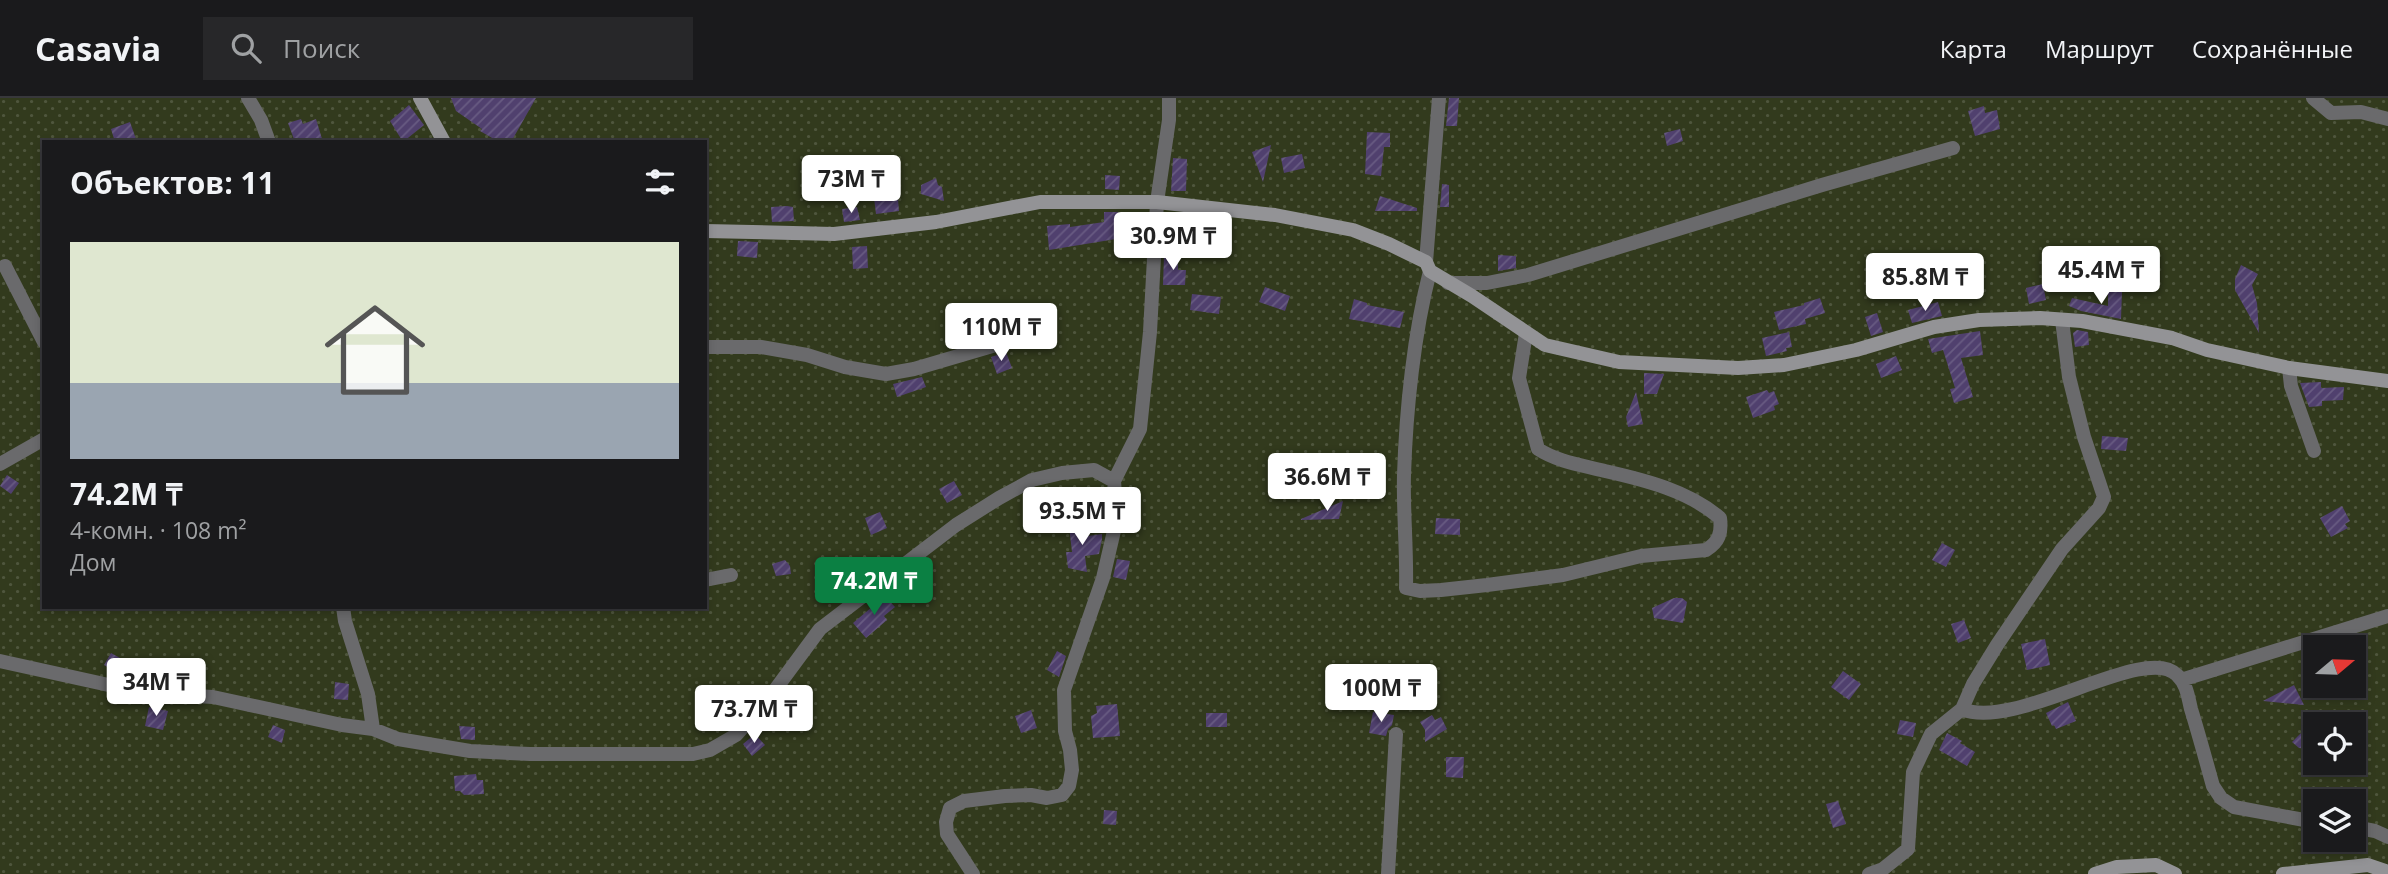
<!DOCTYPE html>
<html lang="ru">
<meta charset="utf-8">
<style>
body{margin:0;font-family:"Open Sans",sans-serif;background:#272729;color:#f1f3f6;height:100vh;display:flex;flex-direction:column;font-size:26px;white-space:nowrap}
*{box-sizing:border-box;margin:0}
p{font-size:23px;color:#9fa1a3}
.icon{flex:none;width:38px;height:38px;fill:none;stroke:currentColor;stroke-width:2;stroke-linecap:round;stroke-linejoin:round}
.map{position:relative;flex:1;overflow:hidden}
.panel{position:absolute;left:42px;top:42px;width:665px;height:469px;display:flex;flex-direction:column;background:#1a1a1c;border-radius:0px;box-shadow:0 4px 10px #0003,0 0 0 2px #38383b}
.panel>*{flex:none}
.needle{width:46px;rotate:71deg}
.controls{position:absolute;left:2303px;top:537px;display:grid;gap:14px}
.controls a{display:grid;place-items:center;width:63px;height:63px;border-radius:0px;background:#1a1a1c;box-shadow:0 4px 10px #0003,0 0 0 2px #38383b;font-size:35px}
.price{position:absolute;translate:-50% -60px;padding:0 16px;border-radius:7px;background:#fff;color:#222;font-size:23px;line-height:46px;filter:drop-shadow(0 2px 4px #0008)}
.price::after{content:'';position:absolute;left:50%;top:42px;width:21px;height:16px;margin-left:-10px;background:inherit;clip-path:polygon(0 0,100% 0,50% 100%)}
.price.active{background:#0b8043;color:#fff}
ul{padding:0;list-style:none}
li{display:grid;align-content:center;gap:14px;height:371px;padding:0 28px}
li span{display:grid;place-items:center;height:217px;border-radius:0px;color:#555}
li>.icon{margin-inline-start:auto}
span .icon{width:126px;height:126px;fill:#fffc;stroke-width:1}
li b{font-size:30px}
h2{display:flex;justify-content:space-between;align-items:center;height:84px;padding:0 28px;font-size:30px}
header{display:flex;align-items:center;gap:42px;box-sizing:border-box;height:98px;padding:0 35px;background:#1a1a1c;border-bottom:2px solid #38383b}
header strong{font-size:33px}
nav{display:flex;gap:38px;margin-inline-start:auto;font-size:24px}
.search{width:490px;height:63px;background:#272729;display:flex;align-items:center;gap:18px;box-sizing:border-box;padding:0 24px;border-radius:0px;color:#9fa1a3;font-size:26px}
.map>svg:first-child{display:block}
</style>
<header>
<strong>Casavia</strong>
<div class="search"><svg class="icon" aria-label="search" viewBox="0 0 24 24"><circle cx="10" cy="10" r="6"/><path d="M15 15l6 6"/></svg>Поиск</div>
<nav><a>Карта</a><a>Маршрут</a><a>Сохранённые</a></nav>
</header>
<div class="map">
<svg width="2388" height="776" viewBox="0 0 2388 776">
<defs>
<pattern id="garden-dots" width="8" height="8" patternUnits="userSpaceOnUse" patternTransform="scale(1.75)"><rect width="8" height="8" fill="#323a1d"/><path d="M2 2h.1M6 6h.1" fill="none" stroke="#4f563d" stroke-width="1.8" stroke-linecap="round"/></pattern>
<pattern id="building-hatch" width="6" height="6" patternUnits="userSpaceOnUse" patternTransform="scale(1.75)"><rect width="6" height="6" fill="#50406e"/><path d="M-1 1l2-2M0 6l6-6M5 7l2-2" fill="none" stroke="#685b82"/></pattern>
</defs>
<rect width="100%" height="100%" fill="#232225"/>
<!-- garden -->
<path fill="url(#garden-dots)" fill-rule="evenodd" d="M 0,0 L 2388,0 L 2388,776 L 0,776 ZM 44,44 L 705,44 L 705,509 L 44,509 ZM 2315,550 L 2354,550 L 2354,588 L 2315,588 ZM 2315,626 L 2354,626 L 2354,665 L 2315,665 ZM 2315,704 L 2354,704 L 2354,742 L 2315,742 Z"/>
<!-- building -->
<path fill="url(#building-hatch)" d="M 451,0 L 536,0 L 511,44 L 499,44 L 480,33 L 482,31 L 456,13 Z
M 1449,0 L 1459,0 L 1457,28 L 1446,28 Z
M 409,7 L 424,27 L 403,44 L 390,23 Z
M 1984,8 L 1985,15 L 1997,12 L 2000,31 L 1975,38 L 1968,13 Z
M 301,21 L 303,26 L 316,21 L 323,44 L 295,44 L 288,25 Z
M 130,24 L 136,41 L 127,44 L 115,44 L 111,31 Z
M 1680,31 L 1683,43 L 1667,48 L 1664,35 Z
M 1367,34 L 1390,35 L 1390,49 L 1384,49 L 1381,78 L 1365,76 Z
M 1271,47 L 1263,84 L 1252,54 Z
M 1302,56 L 1305,70 L 1284,75 L 1281,60 Z
M 1173,60 L 1187,61 L 1186,93 L 1171,93 Z
M 1105,77 L 1120,78 L 1119,92 L 1105,91 Z
M 936,80 L 938,87 L 942,89 L 944,103 L 921,96 L 921,87 Z
M 1442,86 L 1449,87 L 1449,109 L 1440,109 Z
M 897,89 L 899,113 L 876,116 L 873,92 Z
M 1380,98 L 1417,110 L 1417,113 L 1375,113 Z
M 787,108 L 793,109 L 794,123 L 772,124 L 771,109 Z
M 857,109 L 860,122 L 844,124 L 842,111 Z
M 1104,114 L 1118,114 L 1118,117 L 1138,116 L 1140,133 L 1115,135 L 1116,141 L 1049,152 L 1047,128 L 1070,126 L 1070,129 L 1104,124 Z
M 1176,119 L 1204,124 L 1202,140 L 1174,135 Z
M 738,143 L 758,144 L 757,160 L 737,158 Z
M 867,148 L 868,170 L 853,171 L 852,149 Z
M 1498,157 L 1516,158 L 1516,170 L 1498,173 Z
M 1164,158 L 1178,158 L 1178,172 L 1186,172 L 1185,187 L 1163,187 Z
M 2241,167 L 2258,176 L 2252,187 L 2257,205 L 2259,235 L 2235,192 L 2235,181 Z
M 2043,186 L 2046,202 L 2029,206 L 2026,190 Z
M 1265,189 L 1290,198 L 1285,213 L 1259,204 Z
M 2108,194 L 2122,194 L 2121,221 L 2081,213 L 2069,208 L 2072,200 L 2108,208 Z
M 1192,196 L 1221,199 L 1219,216 L 1190,212 Z
M 1820,200 L 1825,215 L 1805,221 L 1806,226 L 1779,232 L 1774,214 L 1804,207 L 1804,205 Z
M 1354,201 L 1367,205 L 1367,207 L 1404,214 L 1400,230 L 1349,221 Z
M 1938,204 L 1942,218 L 1912,225 L 1908,212 Z
M 1877,215 L 1883,234 L 1871,238 L 1865,219 Z
M 2077,232 L 2088,234 L 2089,247 L 2075,249 L 2073,235 Z
M 1980,233 L 1983,257 L 1961,260 L 1973,299 L 1954,305 L 1950,291 L 1955,290 L 1943,252 L 1932,255 L 1928,241 Z
M 1789,234 L 1792,249 L 1786,250 L 1787,253 L 1766,258 L 1762,240 Z
M 1006,254 L 1012,270 L 997,276 L 991,259 Z
M 1896,258 L 1902,272 L 1881,280 L 1876,266 Z
M 1644,275 L 1664,276 L 1657,296 L 1644,296 Z
M 922,279 L 926,289 L 897,299 L 893,286 Z
M 2321,284 L 2321,290 L 2344,289 L 2343,302 L 2322,303 L 2322,308 L 2309,309 L 2300,285 Z
M 1767,292 L 1769,295 L 1774,293 L 1779,306 L 1774,308 L 1775,312 L 1753,320 L 1746,299 Z
M 1636,294 L 1643,326 L 1628,329 L 1626,319 Z
M 2102,338 L 2128,340 L 2126,353 L 2101,351 Z
M 7,377 L 19,385 L 11,396 L 0,388 Z
M 954,383 L 962,397 L 947,405 L 939,391 Z
M 1343,403 L 1339,421 L 1301,422 L 1301,421 Z
M 2342,408 L 2350,423 L 2345,426 L 2348,430 L 2331,439 L 2320,420 Z
M 880,414 L 887,430 L 871,437 L 865,420 Z
M 1436,420 L 1460,421 L 1460,437 L 1435,436 Z
M 1087,426 L 1088,438 L 1102,436 L 1102,441 L 1099,456 L 1085,458 L 1087,474 L 1068,470 L 1066,454 L 1072,454 L 1069,428 Z
M 1942,445 L 1955,452 L 1946,469 L 1932,462 Z
M 1117,461 L 1130,463 L 1126,482 L 1113,479 Z
M 785,462 L 790,468 L 791,476 L 776,478 L 772,466 Z
M 885,498 L 895,509 L 884,518 L 887,522 L 866,540 L 853,525 Z
M 1674,500 L 1682,500 L 1687,504 L 1683,525 L 1654,520 L 1652,510 Z
M 1964,522 L 1971,540 L 1958,545 L 1951,526 Z
M 2045,541 L 2050,567 L 2027,572 L 2021,546 Z
M 1057,553 L 1066,558 L 1059,579 L 1047,572 Z
M 111,555 L 131,566 L 124,579 L 104,567 Z
M 1843,573 L 1861,586 L 1849,602 L 1831,589 Z
M 335,584 L 349,586 L 348,602 L 334,601 Z
M 2294,587 L 2304,607 L 2263,603 Z
M 2068,604 L 2076,623 L 2056,631 L 2054,627 L 2052,628 L 2046,615 Z
M 1117,606 L 1120,638 L 1093,640 L 1091,618 L 1097,615 L 1096,608 Z
M 149,609 L 168,613 L 163,632 L 145,628 Z
M 1031,612 L 1037,630 L 1021,635 L 1015,618 Z
M 1373,614 L 1394,617 L 1392,627 L 1388,631 L 1386,638 L 1369,635 Z
M 1206,615 L 1227,615 L 1227,629 L 1206,629 Z
M 1432,617 L 1435,622 L 1441,619 L 1447,631 L 1425,644 L 1425,632 L 1420,624 Z
M 1900,622 L 1916,625 L 1913,639 L 1897,636 Z
M 273,627 L 285,632 L 282,645 L 268,639 Z
M 459,628 L 475,629 L 475,642 L 461,641 Z
M 2307,629 L 2315,637 L 2315,643 L 2308,651 L 2299,650 L 2292,644 Z
M 1947,635 L 1962,643 L 1960,645 L 1975,654 L 1967,668 L 1939,652 Z
M 755,636 L 765,647 L 752,658 L 743,646 Z
M 1446,659 L 1464,659 L 1463,680 L 1446,679 Z
M 476,676 L 477,682 L 483,682 L 484,696 L 464,697 L 460,693 L 455,693 L 454,678 Z
M 1838,703 L 1846,726 L 1833,730 L 1826,706 Z
M 1104,712 L 1117,713 L 1116,727 L 1103,726 Z"/>
<g fill="none" stroke-linecap="round" stroke-linejoin="round">
<!-- street -->
<path stroke="#6a6a6c" stroke-width="14" d="M 248,0 L 261,22 L 269,44
M 2313,0 L 2331,15 L 2361,14 L 2388,21
M 1426,164 L 1439,0
M 5,168 L 44,244
M 1430,173 C 1414,235 1406,312 1404,377 C 1403,414 1407,452 1406,490 L 1420,493 L 1441,492 L 1487,487 L 1563,477 L 1641,458 L 1706,452 C 1719,444 1722,435 1720,420 C 1689,393 1645,382 1605,373 C 1582,367 1558,364 1538,351 L 1519,280 L 1526,235
M 1448,185 L 1487,185 L 1528,177 L 1822,87 L 1953,50
M 705,249 L 761,249 L 807,257 L 845,269 L 886,276 L 914,271 L 1016,241
M 2289,270 L 2291,288 L 2314,353
M 0,366 L 44,341
M 1114,383 L 1140,331 L 1150,234 L 1157,104 L 1169,22 L 1169,0
M 705,482 L 731,477
M 343,509 L 345,523 L 368,596 L 373,631
M 0,563 L 145,595 L 213,599 L 342,627 L 373,631 L 398,641 L 470,653 L 530,656 L 693,656 L 710,652 L 736,637 L 766,604 L 820,531 L 956,427 L 999,400 L 1032,382 L 1062,375 L 1094,372 L 1114,383 L 1117,420 L 1103,480 L 1064,592 L 1065,633 L 1070,652 L 1072,672 L 1069,688 L 1062,697 L 1047,700 L 1031,697 L 1005,698 L 964,703 L 950,710 L 946,724 L 947,736 L 973,776
M 2181,582 L 2388,518
M 1962,611 C 2016,634 2145,544 2177,577 C 2187,586 2188,599 2191,611 C 2199,637 2206,663 2213,688 L 2221,700 L 2234,709 L 2315,724
M 2354,729 L 2375,733 L 2388,739
M 1388,776 L 1396,636
M 1869,776 L 1883,771 L 1908,751 L 1913,674 L 1931,636 L 1962,611 L 1973,586 L 1997,547 L 2062,451 L 2099,410 L 2104,399 L 2084,339 L 2069,279 L 2062,222"/>
<!-- secondary -->
<path stroke="#939396" stroke-width="14" d="M 420,0 L 444,44
M 705,133 L 834,136 L 936,124 L 1040,104 L 1157,104 L 1275,117 L 1353,132 L 1389,146 L 1426,164 L 1430,173 L 1472,198 L 1545,247 L 1619,264 L 1738,270 L 1784,267 L 1856,252 L 1934,229 L 1979,222 L 2040,220 L 2082,223 L 2172,240 L 2207,252 L 2289,270 L 2388,283
M 2095,776 L 2117,769 L 2156,767 L 2175,776
M 2283,776 L 2368,767 L 2388,774"/>
</g>
</svg>
<div class="controls">
<a><svg class="needle" viewBox="-14 -14 28 28"><path d="M0-13l5 13h-10z" fill="#e53935"/><path d="M0 13l5-13h-10z" fill="#9fa1a3"/></svg></a>
<a><svg class="icon" aria-label="locate" viewBox="0 0 24 24"><circle cx="12" cy="12" r="6"/><path d="M12 2v4M12 18v4M2 12h4M18 12h4"/></svg></a>
<a><svg class="icon" aria-label="layers" viewBox="0 0 24 24"><path d="M12 4l9 5-9 5-9-5zM3 14l9 5 9-5"/></svg></a>
</div>
<b class="price" style="left:851px;top:117px">73M ₸</b>
<b class="price" style="left:1173px;top:174px">30.9M ₸</b>
<b class="price" style="left:2101px;top:208px">45.4M ₸</b>
<b class="price" style="left:1925px;top:215px">85.8M ₸</b>
<b class="price" style="left:1001px;top:265px">110M ₸</b>
<b class="price" style="left:1327px;top:415px">36.6M ₸</b>
<b class="price" style="left:1082px;top:449px">93.5M ₸</b>
<b class="price active" style="left:874px;top:519px">74.2M ₸</b>
<b class="price" style="left:156px;top:620px">34M ₸</b>
<b class="price" style="left:1381px;top:626px">100M ₸</b>
<b class="price" style="left:754px;top:647px">73.7M ₸</b>
<section class="panel">
<h2>Объектов: 11<svg class="icon" aria-label="filters" viewBox="0 0 24 24"><path d="M4 7h16M4 17h16"/><circle cx="9" cy="7" r="2"/><circle cx="15" cy="17" r="2"/></svg></h2>
<ul>
<li><span style="background:linear-gradient(#dfe7d0 65%,#9aa5b1 0)"><svg class="icon" aria-label="home" viewBox="0 0 24 24"><path d="M3 11l9-7 9 7M6 9v11h12V9"/></svg></span><div><b>74.2M ₸</b><p>4-комн. · 108 m²</p><p>Дом</p></div></li>
</ul>
</section>
</div>
